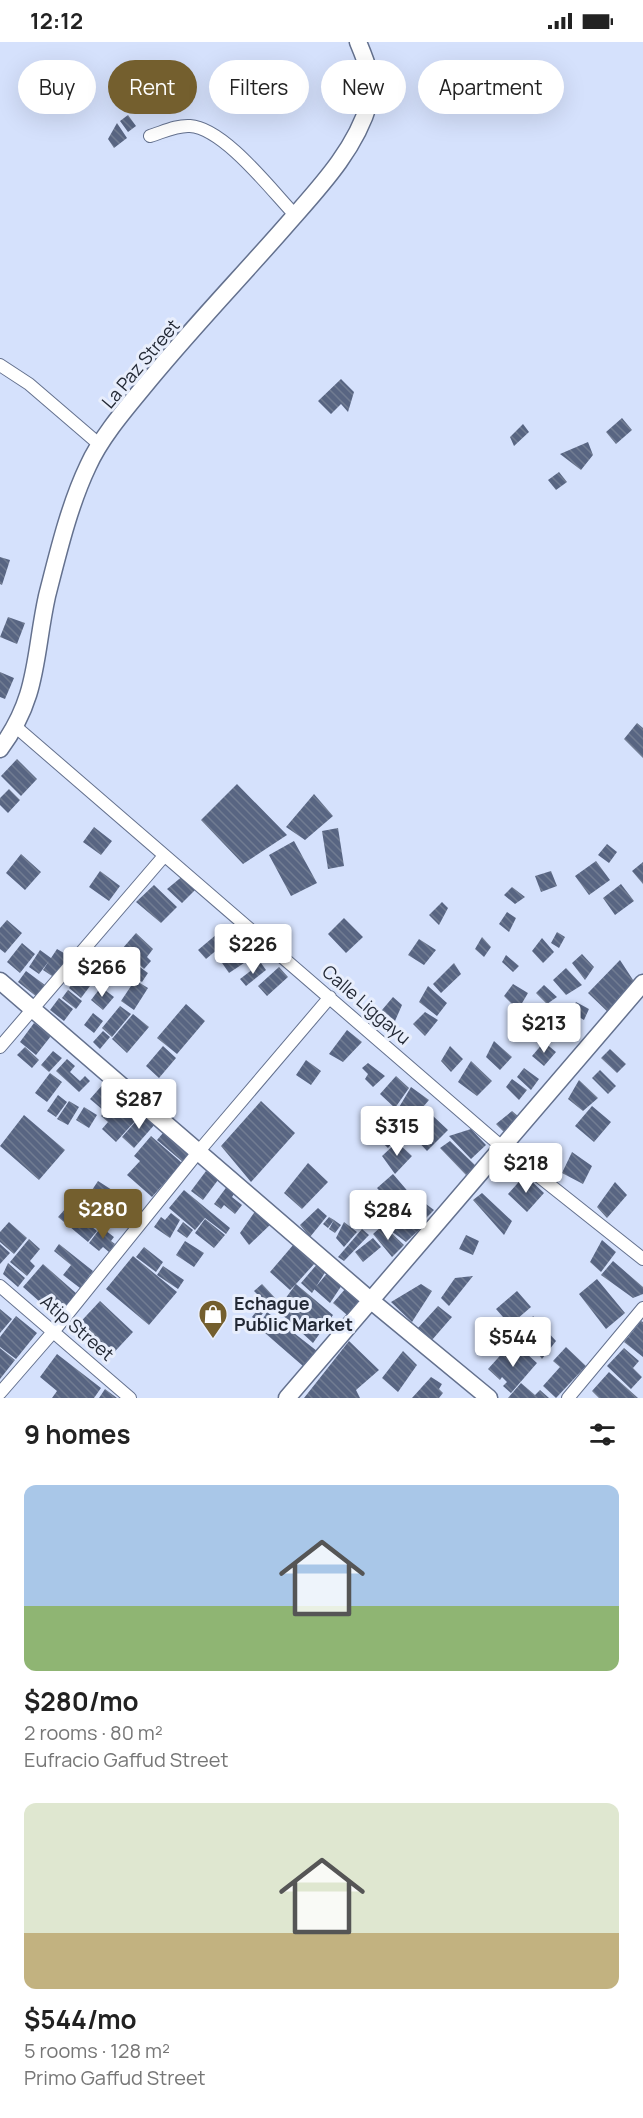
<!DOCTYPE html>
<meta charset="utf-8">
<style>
body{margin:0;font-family:Manrope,sans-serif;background:#f6f6f6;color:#222;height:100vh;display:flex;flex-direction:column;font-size:22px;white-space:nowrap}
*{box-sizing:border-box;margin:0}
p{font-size:20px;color:#767676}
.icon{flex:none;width:33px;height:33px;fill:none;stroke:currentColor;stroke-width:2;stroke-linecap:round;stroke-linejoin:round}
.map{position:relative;height:1356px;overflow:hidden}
.drawer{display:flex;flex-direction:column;background:#fff;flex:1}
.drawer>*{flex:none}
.hud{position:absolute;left:18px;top:18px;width:608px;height:54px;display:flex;gap:12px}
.price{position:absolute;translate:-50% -51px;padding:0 14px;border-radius:6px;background:#fff;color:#222;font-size:20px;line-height:39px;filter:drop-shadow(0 2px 3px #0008)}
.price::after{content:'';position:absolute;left:50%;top:36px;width:18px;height:14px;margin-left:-9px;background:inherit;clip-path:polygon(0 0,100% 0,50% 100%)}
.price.selected{background:#745f2e;color:#fff}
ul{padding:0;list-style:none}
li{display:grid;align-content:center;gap:12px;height:318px;padding:0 24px}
li span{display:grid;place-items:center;height:186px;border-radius:12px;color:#555}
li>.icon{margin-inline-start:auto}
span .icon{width:108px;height:108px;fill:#fffc;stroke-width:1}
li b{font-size:26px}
h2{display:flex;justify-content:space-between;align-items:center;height:72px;padding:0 24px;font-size:26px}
.tag{padding:0 21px;border-radius:27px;background:#fff;box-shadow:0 6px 24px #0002;font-size:21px;line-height:54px}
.tag.selected{background:#745f2e;color:#fff}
.status{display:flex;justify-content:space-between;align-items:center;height:42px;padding:0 30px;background:#fff;direction:ltr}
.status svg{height:16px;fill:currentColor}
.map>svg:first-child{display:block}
</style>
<div class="status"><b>12:12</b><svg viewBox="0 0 49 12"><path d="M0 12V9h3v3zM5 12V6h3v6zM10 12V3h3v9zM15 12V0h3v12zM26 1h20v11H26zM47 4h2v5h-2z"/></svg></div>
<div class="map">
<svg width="643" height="1356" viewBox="0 0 643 1356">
<defs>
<pattern id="building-back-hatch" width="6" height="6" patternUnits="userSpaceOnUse" patternTransform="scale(1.5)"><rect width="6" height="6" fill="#586582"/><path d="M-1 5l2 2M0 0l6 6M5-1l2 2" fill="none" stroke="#717c92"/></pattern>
</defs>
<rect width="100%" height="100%" fill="#d5e1fc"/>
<!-- building -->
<path fill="url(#building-back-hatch)" d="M 153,36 L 165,42 L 151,53 L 147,48 Z
M 160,54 L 167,61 L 158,71 L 151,64 Z
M 128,73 L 136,84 L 128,90 L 120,79 Z
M 117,81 L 127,96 L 114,106 L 108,97 Z
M 341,337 L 354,350 L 348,370 L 341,362 L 331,372 L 318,359 Z
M 622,376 L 632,388 L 616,402 L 606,390 Z
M 523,382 L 529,390 L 514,404 L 510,395 Z
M 588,400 L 593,413 L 581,428 L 560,412 Z
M 559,430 L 567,440 L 556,448 L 548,438 Z
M 0,515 L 10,518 L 2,543 L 0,542 Z
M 8,575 L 25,581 L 17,602 L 0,595 Z
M 0,630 L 14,636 L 5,657 L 0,655 Z
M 637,681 L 643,686 L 643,716 L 624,697 Z
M 17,717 L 37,737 L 21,754 L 1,734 Z
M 237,742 L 287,793 L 243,822 L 201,778 Z
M 9,747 L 20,758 L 8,771 L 0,763 L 0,756 Z
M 314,752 L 333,774 L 305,798 L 286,785 Z
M 94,785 L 112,799 L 101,813 L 83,800 Z
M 338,786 L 344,824 L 328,827 L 322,789 Z
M 294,799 L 317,841 L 291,854 L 269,813 Z
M 607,802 L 617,810 L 609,821 L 598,813 Z
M 21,812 L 41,830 L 25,848 L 6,831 Z
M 596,819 L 610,838 L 589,853 L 575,834 Z
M 643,820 L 643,842 L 632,829 Z
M 100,829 L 120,844 L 109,859 L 89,845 Z
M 551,829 L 557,844 L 541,850 L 535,834 Z
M 184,833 L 195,848 L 182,861 L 167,847 Z
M 621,842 L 634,859 L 615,873 L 603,856 Z
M 154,843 L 177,865 L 161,881 L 136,860 Z
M 512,845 L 525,855 L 515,862 L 504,853 Z
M 442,860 L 448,866 L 439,883 L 429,873 Z
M 507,870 L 516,876 L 509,890 L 499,882 Z
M 344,876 L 363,895 L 346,911 L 328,892 Z
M 7,878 L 22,891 L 5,911 L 0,907 L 0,886 Z
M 557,890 L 565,895 L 559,906 L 551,901 Z
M 136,891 L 153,907 L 147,915 L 151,919 L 144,927 L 122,907 Z
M 217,892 L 225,901 L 206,917 L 198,908 Z
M 482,895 L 491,905 L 484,915 L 475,907 Z
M 542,896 L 554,910 L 543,921 L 532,909 Z
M 419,897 L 436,908 L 424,923 L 408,913 Z
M 22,901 L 35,912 L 20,931 L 7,920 Z
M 57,907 L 69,914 L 55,936 L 43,928 L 49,919 L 39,932 L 29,925 L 40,908 L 51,916 Z
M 235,908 L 244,921 L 229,931 L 220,918 Z
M 582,912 L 594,925 L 585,938 L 572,921 Z
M 506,913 L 519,924 L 513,930 L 502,920 Z
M 129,917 L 148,931 L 142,940 L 123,926 Z
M 620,918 L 635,941 L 611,973 L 588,951 Z
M 261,921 L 266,928 L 246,944 L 240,937 Z
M 454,921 L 461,932 L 441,951 L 433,942 Z
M 279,925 L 288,935 L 267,954 L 258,944 Z
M 566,926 L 582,943 L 566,953 L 553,938 Z
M 26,929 L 45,943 L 37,955 L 18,940 Z
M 81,931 L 93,940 L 81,956 L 69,946 Z
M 135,938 L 148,946 L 134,968 L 121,959 Z
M 513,942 L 528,951 L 518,968 L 504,954 Z
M 544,943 L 557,955 L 547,962 L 536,951 Z
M 428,944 L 447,961 L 437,974 L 419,960 Z
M 101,945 L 114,955 L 103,968 L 91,958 Z
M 68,948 L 82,959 L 76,967 L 62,956 Z
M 393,955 L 402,963 L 395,979 L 382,968 Z
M 59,956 L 73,967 L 64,979 L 50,968 Z
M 576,960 L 589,967 L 584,978 L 570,970 Z
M 186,962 L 205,979 L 177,1012 L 157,996 Z
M 120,964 L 131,972 L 112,995 L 102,986 Z
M 425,970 L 438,978 L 425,994 L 413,982 Z
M 93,971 L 103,979 L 94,991 L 84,983 Z
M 133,972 L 149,985 L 127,1011 L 112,997 Z
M 515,972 L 528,983 L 516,994 L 508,986 Z
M 561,975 L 571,981 L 565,991 L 555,984 Z
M 34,981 L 51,994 L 36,1013 L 20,1000 Z
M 347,988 L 362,1000 L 343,1020 L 329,1012 Z
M 103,989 L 110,995 L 100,1007 L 93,1000 Z
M 494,999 L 512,1015 L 500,1028 L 486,1015 Z
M 544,1000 L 556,1010 L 544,1024 L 532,1014 Z
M 163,1004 L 176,1016 L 159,1036 L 146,1024 Z
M 450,1004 L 463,1017 L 451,1030 L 441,1019 Z
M 25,1005 L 39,1018 L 32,1026 L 17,1013 Z
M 610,1007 L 626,1022 L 617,1031 L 601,1016 Z
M 53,1009 L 62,1016 L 49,1030 L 41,1023 Z
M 67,1017 L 75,1024 L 70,1030 L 80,1039 L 85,1034 L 90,1039 L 79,1050 L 56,1029 Z
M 306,1018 L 321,1029 L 311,1043 L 296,1033 Z
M 471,1019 L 492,1039 L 477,1054 L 458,1040 Z
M 368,1021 L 385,1034 L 373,1045 L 365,1037 L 368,1032 L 362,1026 Z
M 524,1026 L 539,1037 L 531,1048 L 517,1035 Z
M 600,1028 L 616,1044 L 608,1052 L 592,1036 Z
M 50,1031 L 62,1040 L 47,1060 L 35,1051 Z
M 396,1034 L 409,1046 L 395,1066 L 380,1052 Z
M 512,1037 L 527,1048 L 519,1058 L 506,1045 Z
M 579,1038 L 598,1056 L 583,1069 L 568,1057 Z
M 105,1040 L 117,1051 L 103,1068 L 90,1057 Z
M 160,1040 L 173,1050 L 163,1062 L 151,1052 Z
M 411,1045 L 429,1058 L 411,1079 L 398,1067 Z
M 58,1053 L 67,1060 L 56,1075 L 47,1069 Z
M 69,1059 L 79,1065 L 68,1083 L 57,1077 Z
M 114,1059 L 136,1078 L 116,1100 L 102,1087 L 108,1080 L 101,1074 Z
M 261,1059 L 295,1091 L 251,1140 L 221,1104 Z
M 592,1064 L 611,1080 L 594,1100 L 575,1084 Z
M 84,1065 L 97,1073 L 89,1086 L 76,1078 Z
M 385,1068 L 406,1083 L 388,1106 L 370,1089 Z
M 512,1069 L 519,1075 L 506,1092 L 496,1082 Z
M 144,1070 L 156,1081 L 134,1106 L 122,1095 Z
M 24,1073 L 65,1108 L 39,1138 L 0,1104 Z
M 433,1074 L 448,1088 L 427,1109 L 413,1094 Z
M 471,1087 L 486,1103 L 471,1117 L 449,1094 Z
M 163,1091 L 190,1114 L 184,1121 L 157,1098 Z
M 151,1094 L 182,1121 L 152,1155 L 127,1133 L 140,1119 L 134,1114 Z
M 450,1099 L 476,1124 L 466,1133 L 440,1106 Z
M 397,1100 L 412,1114 L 395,1132 L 382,1114 Z
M 572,1110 L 592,1124 L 583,1142 L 562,1131 Z
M 308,1121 L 328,1140 L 302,1167 L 284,1151 Z
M 206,1129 L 218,1138 L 203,1158 L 191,1149 Z
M 393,1132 L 411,1153 L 395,1166 L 377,1146 Z
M 525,1133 L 544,1151 L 527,1170 L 508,1152 Z
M 98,1139 L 112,1148 L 101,1164 L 88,1154 Z
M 615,1140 L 627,1153 L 607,1176 L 597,1165 Z
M 228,1143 L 236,1149 L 232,1155 L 242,1163 L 235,1172 L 224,1163 L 221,1167 L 214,1162 Z
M 184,1148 L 230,1186 L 226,1192 L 205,1176 L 195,1188 L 169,1166 Z
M 116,1150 L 135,1163 L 123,1181 L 104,1167 Z
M 482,1151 L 512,1179 L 504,1193 L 473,1158 Z
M 414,1153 L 434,1168 L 423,1179 L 407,1160 Z
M 404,1162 L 423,1184 L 406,1200 L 383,1183 Z
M 67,1165 L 97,1189 L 88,1200 L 58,1175 Z
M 318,1166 L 327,1174 L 310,1195 L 300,1183 Z
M 256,1168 L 272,1181 L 249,1203 L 240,1191 Z
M 171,1171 L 180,1178 L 170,1196 L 154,1185 L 161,1175 L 165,1178 Z
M 329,1175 L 334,1178 L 328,1186 L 323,1182 Z
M 205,1177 L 225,1193 L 214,1206 L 195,1191 Z
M 334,1178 L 341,1183 L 335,1191 L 329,1187 Z
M 9,1180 L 27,1196 L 14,1212 L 0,1200 L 0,1190 Z
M 183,1180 L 193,1188 L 187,1196 L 177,1189 Z
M 344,1180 L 357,1190 L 344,1205 L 336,1196 Z
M 383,1183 L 404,1203 L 392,1215 L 373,1192 Z
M 101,1185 L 114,1195 L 111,1199 L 115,1202 L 109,1210 L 103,1205 L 99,1209 L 89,1201 Z
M 362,1187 L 369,1193 L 344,1219 L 338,1215 Z
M 466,1193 L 479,1199 L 473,1213 L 459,1207 Z
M 373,1196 L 381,1205 L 363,1220 L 355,1210 Z
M 29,1197 L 40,1207 L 30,1219 L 35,1224 L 27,1234 L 10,1220 Z
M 602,1198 L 616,1210 L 601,1230 L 590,1220 Z
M 185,1199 L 204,1211 L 194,1225 L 176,1213 Z
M 0,1202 L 10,1211 L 0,1222 Z
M 59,1202 L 93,1229 L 80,1246 L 63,1233 L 71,1223 L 54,1209 Z
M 294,1202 L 315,1221 L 296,1242 L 333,1273 L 313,1301 L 277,1268 L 296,1242 L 290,1248 L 270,1230 Z
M 144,1205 L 163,1220 L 156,1230 L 136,1215 Z
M 133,1214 L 177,1250 L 149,1283 L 106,1247 Z
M 613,1219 L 643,1245 L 643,1252 L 633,1256 L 601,1233 Z
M 8,1221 L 25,1236 L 18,1245 L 3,1232 Z
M 318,1221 L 326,1229 L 312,1251 L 301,1241 Z
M 43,1222 L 77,1252 L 57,1275 L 23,1245 Z
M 163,1224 L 184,1238 L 178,1247 L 157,1233 Z
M 329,1229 L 342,1243 L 330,1261 L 314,1247 Z
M 473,1234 L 449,1264 L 441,1256 L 455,1236 Z
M 597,1237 L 625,1271 L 606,1287 L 579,1252 Z
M 262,1242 L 277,1258 L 270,1265 L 254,1249 Z
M 421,1242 L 432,1249 L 412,1280 L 391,1260 Z
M 346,1246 L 360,1260 L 347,1273 L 333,1261 Z
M 517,1249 L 531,1265 L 510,1283 L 496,1267 Z
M 100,1259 L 133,1290 L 106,1319 L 73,1288 Z
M 438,1264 L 452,1275 L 432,1298 L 418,1286 Z
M 0,1267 L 12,1277 L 0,1291 Z
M 258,1267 L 263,1271 L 257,1279 L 252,1275 Z
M 267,1270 L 317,1309 L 303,1324 L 258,1285 Z
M 16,1274 L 37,1291 L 16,1317 L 0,1305 L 0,1295 Z
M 533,1274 L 556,1299 L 542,1317 L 524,1292 Z
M 641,1279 L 643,1280 L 643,1315 L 624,1300 Z
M 349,1299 L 379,1328 L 356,1348 L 360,1356 L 304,1356 Z
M 518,1304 L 537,1321 L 511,1351 L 503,1344 L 507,1340 L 502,1335 L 500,1338 L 488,1327 L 506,1307 L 511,1312 Z
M 566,1305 L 586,1324 L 556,1356 L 543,1344 L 560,1325 L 553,1319 Z
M 0,1306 L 15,1318 L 0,1337 Z
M 624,1306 L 639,1319 L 633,1326 L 642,1335 L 631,1347 L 607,1324 Z
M 403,1309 L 417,1323 L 398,1350 L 382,1336 Z
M 57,1312 L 101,1346 L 94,1356 L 52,1356 L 57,1349 L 40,1335 Z
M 609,1330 L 638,1356 L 599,1356 L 592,1349 Z
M 431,1335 L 442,1342 L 439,1347 L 443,1351 L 439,1356 L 412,1356 Z
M 521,1341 L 535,1353 L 540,1348 L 549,1356 L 508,1356 Z
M 105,1347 L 117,1356 L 99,1356 Z"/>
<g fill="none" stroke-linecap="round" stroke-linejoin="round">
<!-- street casing -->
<g stroke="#64718e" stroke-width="14">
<path id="street" d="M 150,94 C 163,90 177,83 190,84 C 224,86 272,149 295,173
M 0,323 L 29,342 L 100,403
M 16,685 L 502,1105 L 643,1217
M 0,1005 L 164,814
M 0,1244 L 130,1356
M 0,1351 L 53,1290 L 199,1109 L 330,955
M 568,1356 L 643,1266"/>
</g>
<!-- secondary casing -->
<g stroke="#64718e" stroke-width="19">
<path id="secondary" d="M 0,707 C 39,655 34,613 47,554 C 58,511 69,464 88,424 C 102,393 129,363 151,336 C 193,285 239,237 283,187 C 315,150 355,110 369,61 C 375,40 366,19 358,0
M 0,939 L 369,1257 L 489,1356
M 287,1356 L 643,941"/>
</g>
<!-- street -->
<use href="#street" stroke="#fff" stroke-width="12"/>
<!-- secondary -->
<use href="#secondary" stroke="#fff" stroke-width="16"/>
</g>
<!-- icons -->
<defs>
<g id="shop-pin" transform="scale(1.5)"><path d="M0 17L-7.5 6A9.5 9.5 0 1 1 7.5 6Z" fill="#745f2e" stroke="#e8eefc"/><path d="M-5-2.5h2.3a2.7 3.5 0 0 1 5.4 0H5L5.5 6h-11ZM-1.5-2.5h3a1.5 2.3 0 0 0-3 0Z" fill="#fff"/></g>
</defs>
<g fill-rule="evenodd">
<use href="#shop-pin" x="213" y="1272"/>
</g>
<g text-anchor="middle" stroke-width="6" stroke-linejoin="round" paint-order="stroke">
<!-- street labels -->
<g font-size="18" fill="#232935" stroke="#e8eefc">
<text transform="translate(141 322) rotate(-50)" y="6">La Paz Street</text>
<text transform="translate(366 963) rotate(41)" y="6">Calle Liggayu</text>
<text transform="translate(77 1286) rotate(41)" y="6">Atip Street</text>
</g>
<!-- poi labels -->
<g font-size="18" font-weight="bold" fill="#232935" stroke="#e8eefc" text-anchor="start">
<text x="234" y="1268">Echague<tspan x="234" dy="21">Public Market</tspan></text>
</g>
</g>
</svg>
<b class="price" style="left:253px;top:933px">$226</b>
<b class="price" style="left:102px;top:956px">$266</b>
<b class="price" style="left:544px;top:1012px">$213</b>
<b class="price" style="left:139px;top:1088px">$287</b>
<b class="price" style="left:397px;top:1115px">$315</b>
<b class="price" style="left:526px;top:1152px">$218</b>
<b class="price selected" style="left:103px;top:1198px">$280</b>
<b class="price" style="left:388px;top:1199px">$284</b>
<b class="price" style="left:513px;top:1326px">$544</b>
<div class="hud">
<a class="tag">Buy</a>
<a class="tag selected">Rent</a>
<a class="tag">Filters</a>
<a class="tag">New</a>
<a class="tag">Apartment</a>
</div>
</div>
<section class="drawer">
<h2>9 homes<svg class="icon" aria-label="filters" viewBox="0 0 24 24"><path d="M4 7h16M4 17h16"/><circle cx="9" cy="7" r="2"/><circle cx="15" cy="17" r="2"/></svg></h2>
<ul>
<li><span style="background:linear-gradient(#a9c7e8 65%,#8fb573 0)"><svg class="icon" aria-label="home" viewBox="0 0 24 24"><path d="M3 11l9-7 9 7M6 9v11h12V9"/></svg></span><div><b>$280/mo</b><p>2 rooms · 80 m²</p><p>Eufracio Gaffud Street</p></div></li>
<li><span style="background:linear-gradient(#dfe7d0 70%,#c2b280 0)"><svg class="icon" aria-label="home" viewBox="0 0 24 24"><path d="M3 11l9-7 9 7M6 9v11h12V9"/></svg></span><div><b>$544/mo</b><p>5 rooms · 128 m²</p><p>Primo Gaffud Street</p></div></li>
</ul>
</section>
